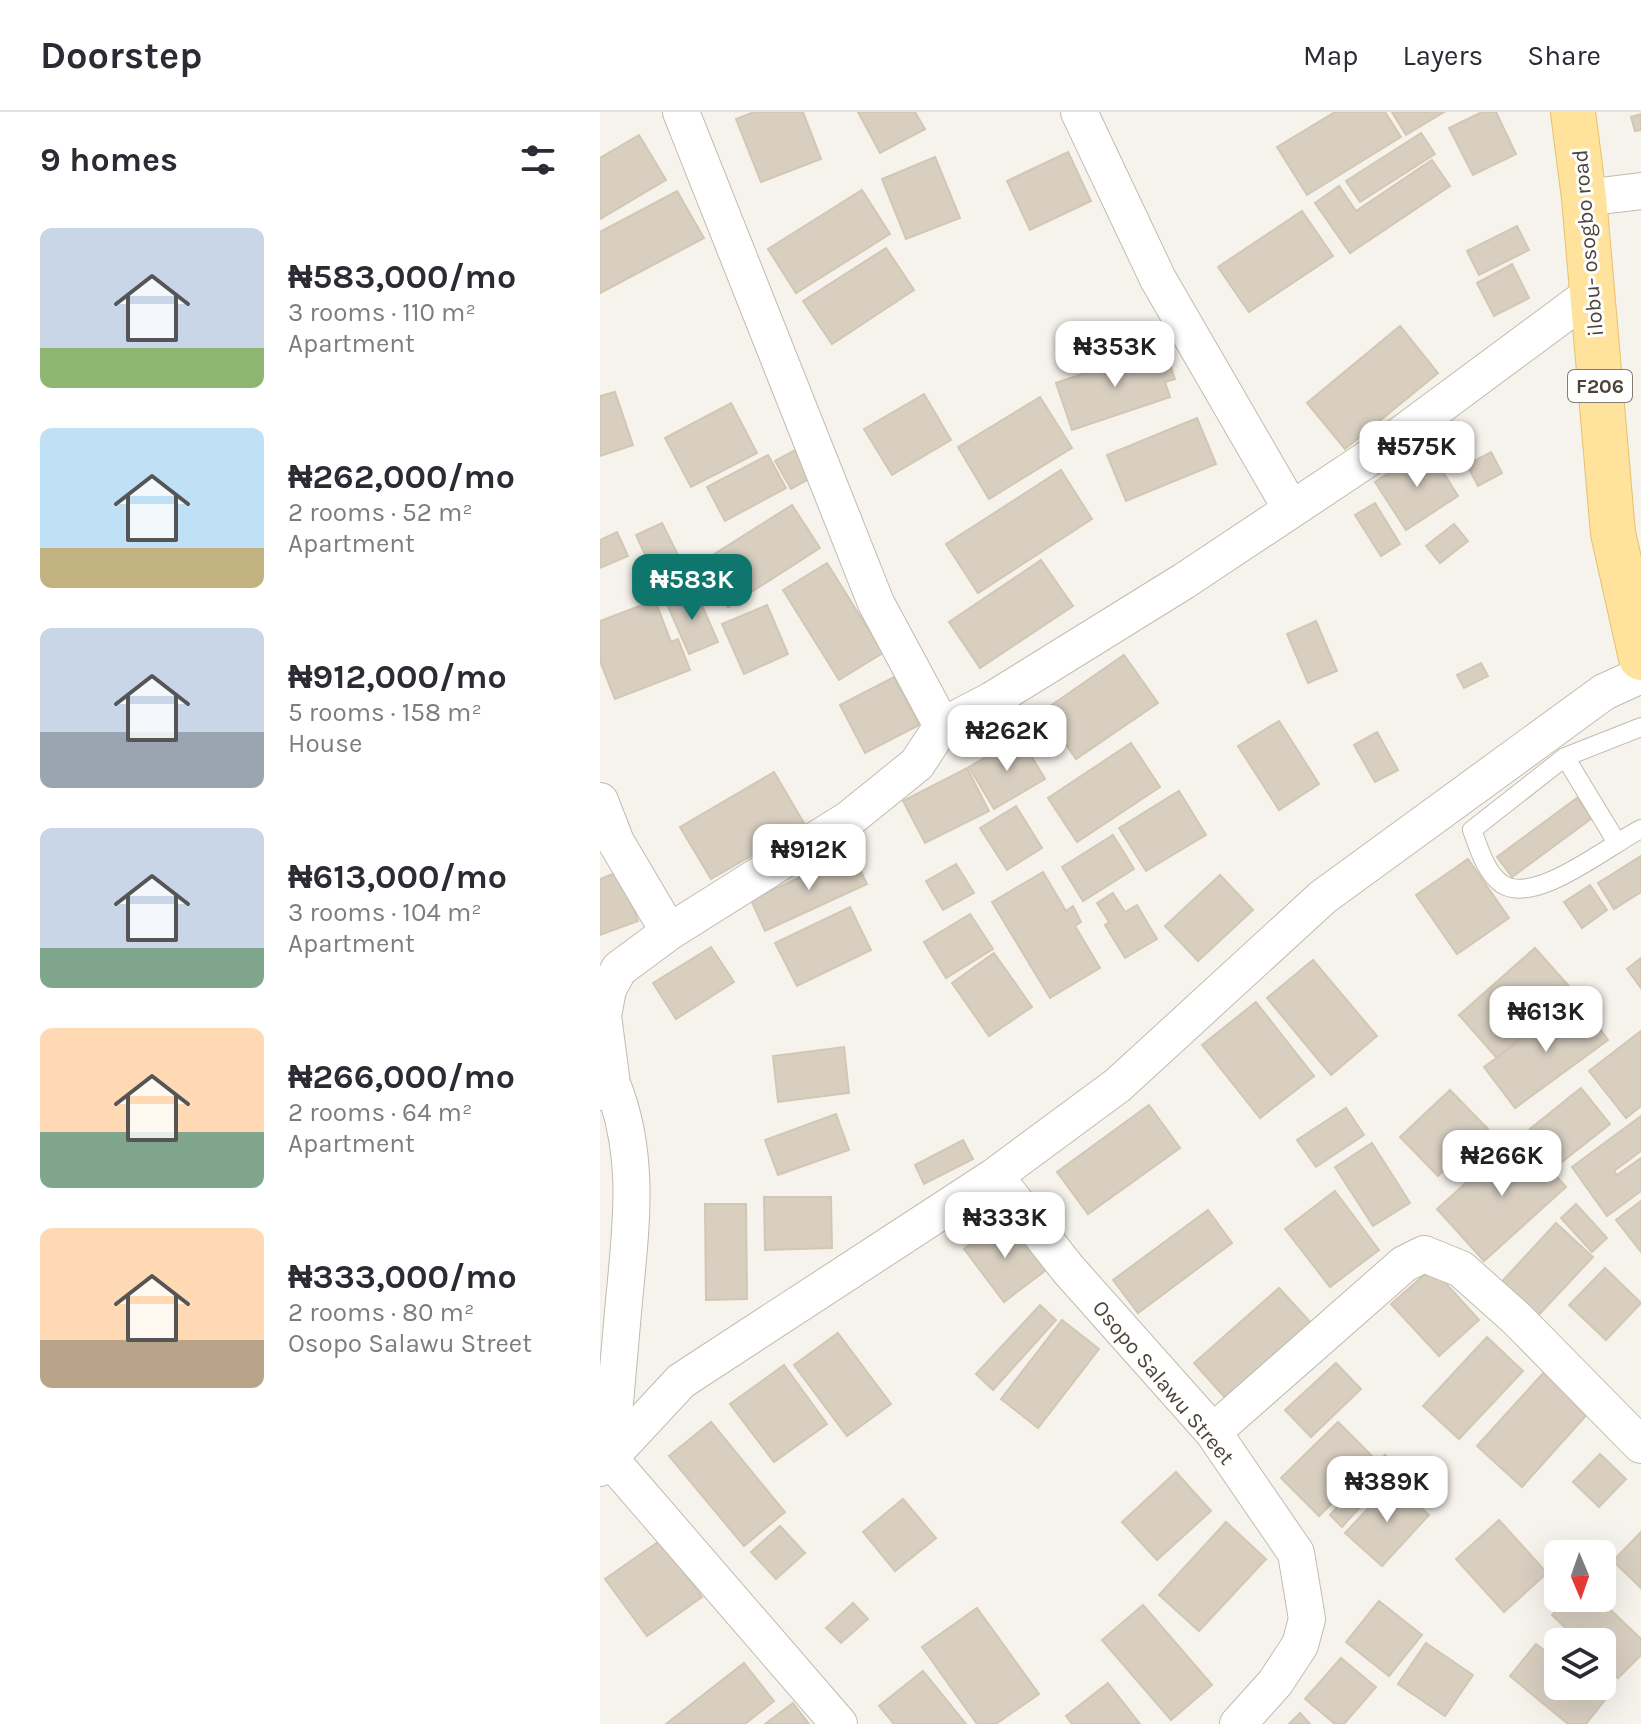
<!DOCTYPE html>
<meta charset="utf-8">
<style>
body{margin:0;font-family:Karla,sans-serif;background:#f7f7f7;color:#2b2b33;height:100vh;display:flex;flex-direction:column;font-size:30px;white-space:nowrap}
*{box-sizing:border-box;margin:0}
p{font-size:26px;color:#7c7c81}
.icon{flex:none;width:44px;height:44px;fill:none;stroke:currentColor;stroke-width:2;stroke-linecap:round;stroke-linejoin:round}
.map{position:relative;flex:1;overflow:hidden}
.panel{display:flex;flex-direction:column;background:#fff;width:600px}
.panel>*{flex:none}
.needle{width:52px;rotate:178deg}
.controls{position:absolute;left:944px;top:1428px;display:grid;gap:16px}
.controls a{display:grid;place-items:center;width:72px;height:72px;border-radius:12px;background:#fff;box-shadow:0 8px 32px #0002;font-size:40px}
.price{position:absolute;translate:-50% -68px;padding:0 18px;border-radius:16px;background:#fff;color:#222;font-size:26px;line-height:52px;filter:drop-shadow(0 2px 4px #0008)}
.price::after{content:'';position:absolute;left:50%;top:48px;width:24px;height:18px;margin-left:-12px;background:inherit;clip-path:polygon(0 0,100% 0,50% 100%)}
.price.active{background:#0f766e;color:#fff}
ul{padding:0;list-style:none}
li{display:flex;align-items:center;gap:24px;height:200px;padding:0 40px}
li span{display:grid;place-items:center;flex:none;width:224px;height:160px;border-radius:12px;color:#555}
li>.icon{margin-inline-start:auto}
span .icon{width:96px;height:96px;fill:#fffc;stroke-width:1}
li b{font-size:34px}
h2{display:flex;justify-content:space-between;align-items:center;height:96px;padding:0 40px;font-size:34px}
header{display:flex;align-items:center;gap:48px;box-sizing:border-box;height:112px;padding:0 40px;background:#fff;border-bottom:2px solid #e1e1e2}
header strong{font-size:38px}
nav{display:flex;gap:44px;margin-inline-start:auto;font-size:28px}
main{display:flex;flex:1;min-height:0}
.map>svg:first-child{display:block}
</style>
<header>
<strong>Doorstep</strong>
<nav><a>Map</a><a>Layers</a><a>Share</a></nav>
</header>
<main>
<section class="panel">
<h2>9 homes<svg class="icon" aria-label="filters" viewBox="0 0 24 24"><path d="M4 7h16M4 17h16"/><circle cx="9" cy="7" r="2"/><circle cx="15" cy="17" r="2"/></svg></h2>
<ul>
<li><span style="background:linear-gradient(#c9d6e8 75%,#8fb573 0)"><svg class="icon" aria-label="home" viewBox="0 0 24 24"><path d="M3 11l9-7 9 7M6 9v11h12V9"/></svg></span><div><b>₦583,000/mo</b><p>3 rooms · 110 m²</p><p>Apartment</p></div></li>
<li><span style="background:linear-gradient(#bfe0f5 75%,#c2b280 0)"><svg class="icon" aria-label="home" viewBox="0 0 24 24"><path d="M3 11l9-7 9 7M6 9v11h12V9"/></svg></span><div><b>₦262,000/mo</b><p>2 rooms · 52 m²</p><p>Apartment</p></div></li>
<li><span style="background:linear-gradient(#c9d6e8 65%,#9aa5b1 0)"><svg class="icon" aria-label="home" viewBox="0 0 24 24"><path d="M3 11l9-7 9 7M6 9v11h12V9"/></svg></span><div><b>₦912,000/mo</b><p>5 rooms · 158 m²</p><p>House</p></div></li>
<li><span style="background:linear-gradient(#c9d6e8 75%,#7fa58c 0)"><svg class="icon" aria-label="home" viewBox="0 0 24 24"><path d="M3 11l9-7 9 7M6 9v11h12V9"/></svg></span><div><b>₦613,000/mo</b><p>3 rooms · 104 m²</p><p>Apartment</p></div></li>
<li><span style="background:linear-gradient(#ffd9b3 65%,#7fa58c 0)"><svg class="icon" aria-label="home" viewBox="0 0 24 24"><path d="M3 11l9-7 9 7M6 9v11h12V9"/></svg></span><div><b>₦266,000/mo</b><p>2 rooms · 64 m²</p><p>Apartment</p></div></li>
<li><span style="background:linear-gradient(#ffd9b3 70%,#b9a48a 0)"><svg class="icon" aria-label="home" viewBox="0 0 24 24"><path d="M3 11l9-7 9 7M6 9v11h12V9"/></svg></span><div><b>₦333,000/mo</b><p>2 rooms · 80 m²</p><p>Osopo Salawu Street</p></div></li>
</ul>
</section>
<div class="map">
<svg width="1041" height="1612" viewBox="0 0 1041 1612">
<rect width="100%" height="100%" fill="#f6f3ec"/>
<!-- building -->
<path fill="#d8cfc1" stroke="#d3c7b4" stroke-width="2" d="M 154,0 L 203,0 L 221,47 L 161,70 L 136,7 Z
M 258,0 L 315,0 L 325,17 L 280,41 Z
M 735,0 L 785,0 L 801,25 L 707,83 L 677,35 Z
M 792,0 L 844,0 L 806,23 Z
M 882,0 L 896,0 L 916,42 L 873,63 L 849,16 Z
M 1041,2 L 1041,18 L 1035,19 L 1031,5 Z
M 821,21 L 835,42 L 760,90 L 746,69 Z
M 39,23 L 66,68 L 0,107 L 0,46 Z
M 468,40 L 491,89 L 430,118 L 407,69 Z
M 335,45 L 360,106 L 306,127 L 282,67 Z
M 832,48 L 850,74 L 750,141 L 715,91 L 739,74 L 756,99 Z
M 262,78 L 290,122 L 196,181 L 168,137 Z
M 77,79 L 104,126 L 0,181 L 0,120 Z
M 702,99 L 733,144 L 649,200 L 618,155 Z
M 917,114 L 929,138 L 879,163 L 867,139 Z
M 286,136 L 314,178 L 232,232 L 203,189 Z
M 912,152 L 929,186 L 894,204 L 877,171 Z
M 800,214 L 838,261 L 745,337 L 707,291 Z
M 554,238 L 560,253 L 569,250 L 575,267 L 565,270 L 570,285 L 472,318 L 456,271 Z
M 15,280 L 33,333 L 0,344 L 0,284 Z
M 324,282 L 351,328 L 292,363 L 264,317 Z
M 440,285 L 472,336 L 389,387 L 358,335 Z
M 131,291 L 157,341 L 91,375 L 65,326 Z
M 597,306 L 616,352 L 526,389 L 507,343 Z
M 199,336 L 214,364 L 191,377 L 175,349 Z
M 828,336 L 858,384 L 806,418 L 775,370 Z
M 891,340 L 902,361 L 878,374 L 867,353 Z
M 168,343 L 186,376 L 125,409 L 107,375 Z
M 461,358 L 492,407 L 378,481 L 346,432 Z
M 775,391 L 800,432 L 781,444 L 755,403 Z
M 192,393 L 220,436 L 128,495 L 100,451 Z
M 62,411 L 81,449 L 54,462 L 36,423 Z
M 854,412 L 868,429 L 840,451 L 826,434 Z
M 17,420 L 28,444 L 0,456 L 0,428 Z
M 441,448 L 473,494 L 380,556 L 349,510 Z
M 227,451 L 283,541 L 239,568 L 183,478 Z
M 95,477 L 118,530 L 89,542 L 66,490 Z
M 55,488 L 71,530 L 78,527 L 90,558 L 15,587 L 0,549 L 0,509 Z
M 167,493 L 188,542 L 144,562 L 122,512 Z
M 716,509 L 737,559 L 708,571 L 687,522 Z
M 524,543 L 558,591 L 476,647 L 443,599 Z
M 881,551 L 888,564 L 864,576 L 857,563 Z
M 294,565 L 319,613 L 265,641 L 240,593 Z
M 679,609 L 719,672 L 679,698 L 638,634 Z
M 777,620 L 798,658 L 775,670 L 754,633 Z
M 420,625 L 445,667 L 394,697 L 369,655 Z
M 531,631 L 560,675 L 477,730 L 448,686 Z
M 367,656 L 389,699 L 325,731 L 303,689 Z
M 174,660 L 205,713 L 111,767 L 80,715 Z
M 579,679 L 606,723 L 546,759 L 519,716 Z
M 977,686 L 992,706 L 912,765 L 897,745 Z
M 416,694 L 442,736 L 407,758 L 380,716 Z
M 513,723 L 534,757 L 483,789 L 462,755 Z
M 252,741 L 267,772 L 165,819 L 151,788 Z
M 1041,744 L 1041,780 L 1014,797 L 998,771 Z
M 868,747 L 909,806 L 857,842 L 816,783 Z
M 356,752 L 374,781 L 343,798 L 326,769 Z
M 20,759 L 38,809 L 0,823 L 0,767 Z
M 443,760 L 466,799 L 473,794 L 481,810 L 475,814 L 500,856 L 450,886 L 392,790 Z
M 620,763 L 653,798 L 598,849 L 565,814 Z
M 990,773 L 1007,798 L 982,816 L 964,790 Z
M 513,781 L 525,800 L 537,793 L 557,827 L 525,846 L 505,813 L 509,810 L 497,791 Z
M 250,795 L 271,838 L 197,874 L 175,831 Z
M 370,802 L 393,837 L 346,866 L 324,830 Z
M 111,835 L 134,870 L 76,907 L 53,871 Z
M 935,836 L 974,880 L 897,946 L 859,903 Z
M 394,841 L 432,895 L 389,924 L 352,871 Z
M 1041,846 L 1041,876 L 1027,857 Z
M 713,848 L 777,924 L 731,963 L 667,886 Z
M 978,887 L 1008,928 L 915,996 L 884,955 Z
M 656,890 L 714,964 L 660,1006 L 602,933 Z
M 1041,919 L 1041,994 L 1026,1006 L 989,959 Z
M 244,935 L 249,981 L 178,990 L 173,944 Z
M 981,976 L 1010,1012 L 958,1053 L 930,1017 Z
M 850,978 L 888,1017 L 838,1064 L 800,1025 Z
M 549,993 L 580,1036 L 488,1102 L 457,1060 Z
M 746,996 L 764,1023 L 716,1055 L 697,1028 Z
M 236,1002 L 249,1038 L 178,1063 L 165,1028 Z
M 1041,1004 L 1041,1039 L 1014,1059 L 1017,1063 L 1041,1046 L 1041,1079 L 1007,1104 L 972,1055 Z
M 919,1023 L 966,1075 L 884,1149 L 837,1097 Z
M 363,1028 L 373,1047 L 324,1072 L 315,1053 Z
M 772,1031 L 810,1091 L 773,1114 L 735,1055 Z
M 735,1079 L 779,1138 L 730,1175 L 685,1117 Z
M 164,1085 L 231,1085 L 232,1136 L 165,1138 Z
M 1041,1089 L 1041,1140 L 1016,1108 Z
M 105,1092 L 146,1092 L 147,1187 L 106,1188 Z
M 976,1092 L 1007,1126 L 992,1140 L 961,1106 Z
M 608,1098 L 632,1131 L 538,1201 L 513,1168 Z
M 406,1106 L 446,1158 L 404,1190 L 364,1137 Z
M 956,1111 L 993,1145 L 932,1210 L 895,1177 Z
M 832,1156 L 879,1208 L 839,1244 L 791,1192 Z
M 1005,1156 L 1041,1191 L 1006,1228 L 969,1193 Z
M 679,1176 L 713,1213 L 628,1289 L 594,1251 Z
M 440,1193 L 456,1208 L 393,1278 L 376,1262 Z
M 462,1208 L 499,1237 L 438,1316 L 401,1287 Z
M 238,1221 L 291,1292 L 247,1324 L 194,1253 Z
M 887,1225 L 923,1259 L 859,1327 L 823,1294 Z
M 736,1251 L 761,1277 L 711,1325 L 685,1298 Z
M 184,1253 L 227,1312 L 174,1350 L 130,1292 Z
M 945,1259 L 990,1299 L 922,1375 L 877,1334 Z
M 111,1310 L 185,1400 L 144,1434 L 69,1344 Z
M 738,1310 L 776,1348 L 719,1404 L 681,1366 Z
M 1000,1342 L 1026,1367 L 999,1395 L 973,1370 Z
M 785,1343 L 797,1355 L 742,1415 L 730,1403 Z
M 576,1360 L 611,1399 L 557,1448 L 522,1410 Z
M 793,1370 L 829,1403 L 782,1454 L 745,1421 Z
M 303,1387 L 336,1426 L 295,1459 L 263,1420 Z
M 899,1408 L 947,1461 L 904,1500 L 856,1447 Z
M 626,1410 L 666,1447 L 599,1519 L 559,1483 Z
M 180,1414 L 205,1441 L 176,1467 L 151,1440 Z
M 1041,1420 L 1041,1476 L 1013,1449 Z
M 61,1428 L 102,1485 L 47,1524 L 5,1467 Z
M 968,1486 L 998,1486 L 1041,1527 L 1041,1543 L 1018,1566 L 1002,1551 L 1002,1530 L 980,1530 L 952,1503 Z
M 779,1489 L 822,1523 L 789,1564 L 746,1530 Z
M 253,1491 L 268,1507 L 241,1531 L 226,1516 Z
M 543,1493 L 612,1573 L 571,1608 L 502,1528 Z
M 377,1496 L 439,1582 L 396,1612 L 377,1612 L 322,1535 Z
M 826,1531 L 873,1563 L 845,1604 L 798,1572 Z
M 936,1532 L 958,1549 L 958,1574 L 988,1574 L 1005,1588 L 986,1612 L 968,1612 L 910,1564 Z
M 741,1546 L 776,1575 L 744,1612 L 735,1612 L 705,1587 Z
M 144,1551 L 174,1589 L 145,1612 L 66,1612 Z
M 323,1559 L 366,1612 L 294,1612 L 279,1594 Z
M 508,1571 L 540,1612 L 472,1612 L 466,1604 Z
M 193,1591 L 209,1612 L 165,1612 Z
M 700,1601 L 710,1612 L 689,1612 Z"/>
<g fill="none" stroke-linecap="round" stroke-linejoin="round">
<!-- lane casing -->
<g stroke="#c2bbae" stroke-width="20">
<path id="lane" d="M 1041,615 L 965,645 L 872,718 C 879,736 885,760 902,772 C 935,794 1009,733 1041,717
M 965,645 L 1016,729"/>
</g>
<!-- street casing -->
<g stroke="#c2bbae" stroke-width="38">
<path id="street" d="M 81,0 L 276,491 L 342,614
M 479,0 L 558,167 L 690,395
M 984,86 L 1041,79
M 0,689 L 16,730 L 69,820
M 12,972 L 3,904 L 8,877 L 19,857 L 69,820 L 249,707 L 317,652 L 342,614 L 392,588 L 584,469 L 772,344 L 992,181
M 0,980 L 12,972 C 41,1043 31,1115 24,1189 C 19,1242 15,1294 10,1347 L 239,1612
M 395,1064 L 468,1157 L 613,1320 L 696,1441 L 707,1507 L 700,1533 L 675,1571 L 638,1612
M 613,1320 L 804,1152 L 824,1142 L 861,1157 L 916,1206 L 1041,1333
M 0,1356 L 81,1269 L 395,1064 L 518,973 L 723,785 L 1004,580 L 1041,563"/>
</g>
<!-- primary casing -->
<g stroke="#e6c16a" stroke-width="46">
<path id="primary" d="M 973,0 L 984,86 L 1013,421 L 1041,546"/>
</g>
<!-- lane -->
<use href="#lane" stroke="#fff" stroke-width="18"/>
<!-- street -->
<use href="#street" stroke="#fff" stroke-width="36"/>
<!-- primary -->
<use href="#primary" stroke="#ffe39c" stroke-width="44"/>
</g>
<g text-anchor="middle" stroke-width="6" stroke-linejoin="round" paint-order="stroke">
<!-- shield labels -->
<rect fill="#fff" stroke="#817c74" stroke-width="2" x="968" y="258" width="64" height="32" rx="6"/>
<g font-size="20" font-weight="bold" fill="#4b4439">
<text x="1000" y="281">F206</text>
</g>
<!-- street labels -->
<g font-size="22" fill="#4b4439" stroke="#fff">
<text transform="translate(987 131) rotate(-95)" y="8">ilobu- osogbo road</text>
<text transform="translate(564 1270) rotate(50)" y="8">Osopo Salawu Street</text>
</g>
</g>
</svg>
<div class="controls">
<a><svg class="needle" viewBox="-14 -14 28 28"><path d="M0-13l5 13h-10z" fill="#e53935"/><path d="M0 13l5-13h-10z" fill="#7c7c81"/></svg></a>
<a><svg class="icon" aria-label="layers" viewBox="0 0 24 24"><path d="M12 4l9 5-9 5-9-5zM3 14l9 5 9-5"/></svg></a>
</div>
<b class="price" style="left:515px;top:277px">₦353K</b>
<b class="price" style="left:817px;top:377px">₦575K</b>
<b class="price active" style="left:92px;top:510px">₦583K</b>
<b class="price" style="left:407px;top:661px">₦262K</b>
<b class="price" style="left:209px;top:780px">₦912K</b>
<b class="price" style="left:946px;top:942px">₦613K</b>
<b class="price" style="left:902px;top:1086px">₦266K</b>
<b class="price" style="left:405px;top:1148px">₦333K</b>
<b class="price" style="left:787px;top:1412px">₦389K</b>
</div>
</main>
